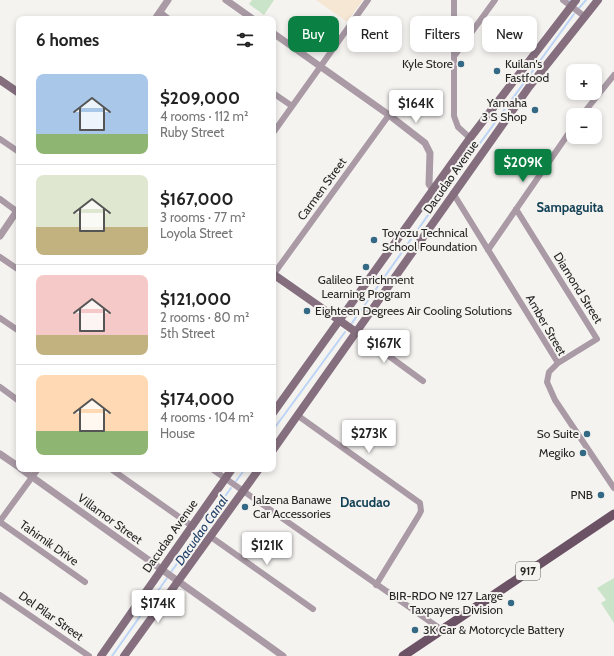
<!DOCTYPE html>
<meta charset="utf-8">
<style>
body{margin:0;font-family:Cabin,sans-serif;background:#f6f6f6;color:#222;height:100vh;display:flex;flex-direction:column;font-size:15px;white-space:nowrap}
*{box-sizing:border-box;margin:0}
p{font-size:13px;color:#767676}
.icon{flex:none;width:22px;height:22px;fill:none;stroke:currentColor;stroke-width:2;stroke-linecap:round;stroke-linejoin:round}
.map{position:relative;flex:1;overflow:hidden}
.panel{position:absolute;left:16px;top:16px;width:260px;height:456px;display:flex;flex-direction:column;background:#fff;border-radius:8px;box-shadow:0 2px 6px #0003}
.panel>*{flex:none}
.banner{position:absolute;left:288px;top:16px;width:266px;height:36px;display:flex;gap:8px}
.tools{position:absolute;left:566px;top:64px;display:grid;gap:8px}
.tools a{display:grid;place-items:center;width:36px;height:36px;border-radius:8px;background:#fff;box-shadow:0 2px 6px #0003;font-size:20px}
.price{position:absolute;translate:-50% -34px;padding:0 9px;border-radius:4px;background:#fff;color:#222;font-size:13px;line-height:26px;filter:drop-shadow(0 1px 2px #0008)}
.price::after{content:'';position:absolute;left:50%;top:24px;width:12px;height:9px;margin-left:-6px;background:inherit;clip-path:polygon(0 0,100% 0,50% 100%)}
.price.active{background:#0b8043;color:#fff}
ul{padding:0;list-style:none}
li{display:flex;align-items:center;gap:12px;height:100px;padding:0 20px}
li+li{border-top:1px solid #e0e0e0}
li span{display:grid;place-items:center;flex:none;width:112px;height:80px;border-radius:8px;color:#555}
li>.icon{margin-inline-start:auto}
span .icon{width:48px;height:48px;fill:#fffc;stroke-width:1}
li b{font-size:17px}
h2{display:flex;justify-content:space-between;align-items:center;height:48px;padding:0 20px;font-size:17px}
.tag{padding:0 14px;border-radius:8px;background:#fff;box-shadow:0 2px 6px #0003;font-size:14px;line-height:36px}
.tag.active{background:#0b8043;color:#fff}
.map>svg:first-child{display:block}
</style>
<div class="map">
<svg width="614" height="656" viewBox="0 0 614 656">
<rect width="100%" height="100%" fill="#f5f3f0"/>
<!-- industrial -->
<path fill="#f6e7d4" d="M 316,0 L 363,0 L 347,22 Z"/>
<!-- green -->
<path fill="#c9e4c8" d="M 252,0 L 274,0 L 264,15 L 249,4 Z
M 614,578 L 614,623 L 601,603 L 606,600 L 597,588 Z"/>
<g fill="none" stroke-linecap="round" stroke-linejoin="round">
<!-- stream -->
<path stroke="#bcd4f5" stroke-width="2" d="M 569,0 L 570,0
M 579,8 L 586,0
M 451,183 L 574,14
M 352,323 L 445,191
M 273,430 L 345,332
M 236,481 L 245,469
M 171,572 L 231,488
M 112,656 L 167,578"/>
<!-- minor -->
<path stroke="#a99aa5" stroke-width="6" d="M 454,0 L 454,116 L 458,127 L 470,138
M 563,0 L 584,16
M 160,12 L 169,19
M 455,55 L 495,0
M 273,93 L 292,106
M 582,115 L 614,75
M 273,133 L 368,0
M 0,139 L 19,152
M 453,193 L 558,363
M 0,199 L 19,213
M 516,209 L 597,339 L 558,363 L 549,372 L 547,382 L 555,400 L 614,488
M 488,250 L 573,127
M 0,257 L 19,270
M 273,275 L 389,115
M 0,318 L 19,331
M 356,332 L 423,381
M 0,387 L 19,401
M 297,415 L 420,503 L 421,511 L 419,515 L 376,585
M 111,469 L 192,526
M 212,469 L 442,630
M 0,521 L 38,469
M 0,522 L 85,582
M 211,537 L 313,609
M 0,595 L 89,656"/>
<!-- tertiary -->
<path stroke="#a99aa5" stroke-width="7" d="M 226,0 L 253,19
M 155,19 L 168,0
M 273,33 L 389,115 L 425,143 L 430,153 L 429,184 L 433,189
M 0,236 L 19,208
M 0,454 L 19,467
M 21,469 L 283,656"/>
<!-- secondary -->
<path stroke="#856f7f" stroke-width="8" d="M 0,80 L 19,93
M 273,274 L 356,332
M 273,413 L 470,138 L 576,0
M 273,450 L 529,87 L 598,0
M 101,656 L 232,469
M 124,656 L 259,469"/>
<!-- primary -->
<path stroke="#6b5265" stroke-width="9" d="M 403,656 L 614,514"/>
</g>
<!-- markers -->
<g fill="#336984" stroke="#f5f3f0" stroke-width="1.5">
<circle cx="461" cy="64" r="4"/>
<circle cx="497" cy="71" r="4"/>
<circle cx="535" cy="110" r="4"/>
<circle cx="374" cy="240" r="4"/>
<circle cx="366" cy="267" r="4"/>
<circle cx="307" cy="311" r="4"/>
<circle cx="587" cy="434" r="4"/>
<circle cx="583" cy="453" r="4"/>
<circle cx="601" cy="495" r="4"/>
<circle cx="245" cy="507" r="4"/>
<circle cx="511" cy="603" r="4"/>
<circle cx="415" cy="630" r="4"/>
</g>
<g text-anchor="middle" stroke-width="4" stroke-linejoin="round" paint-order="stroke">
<!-- shield labels -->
<rect fill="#f5f3f0" stroke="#656462" stroke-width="1" x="516" y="562" width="24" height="18" rx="3"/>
<g font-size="11" font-weight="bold" fill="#272625">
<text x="528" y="575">917</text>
</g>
<!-- poi labels -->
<g font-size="12" fill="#272625" stroke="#f5f3f0" text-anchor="end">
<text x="453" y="68">Kyle Store</text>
<text x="505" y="68" text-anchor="start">Kuilan's<tspan x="505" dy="14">Fastfood</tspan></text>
<text x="527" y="107">Yamaha<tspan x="527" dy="14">3 S Shop</tspan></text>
<text x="382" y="237" text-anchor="start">Toyozu Technical<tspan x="382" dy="14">School Foundation</tspan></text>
<text x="366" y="284" text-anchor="middle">Galileo Enrichment<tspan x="366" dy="14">Learning Program</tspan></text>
<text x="315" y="315" text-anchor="start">Eighteen Degrees Air Cooling Solutions</text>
<text x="579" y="438">So Suite</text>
<text x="575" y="457">Megiko</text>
<text x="593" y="499">PNB</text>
<text x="253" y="504" text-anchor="start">Jalzena Banawe<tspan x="253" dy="14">Car Accessories</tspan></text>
<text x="503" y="600">BIR-RDO № 127 Large<tspan x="503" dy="14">Taxpayers Division</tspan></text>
<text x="423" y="634" text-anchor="start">3K Car &amp; Motorcycle Battery</text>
</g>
<!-- street labels -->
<g font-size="12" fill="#272625" stroke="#f5f3f0">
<text transform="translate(451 177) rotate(-55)" y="4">Dacudao Avenue</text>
<text transform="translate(322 189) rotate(-54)" y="4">Carmen Street</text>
<text transform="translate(578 288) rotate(58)" y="4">Diamond Street</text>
<text transform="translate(546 325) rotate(60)" y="4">Amber Street</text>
<text transform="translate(110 519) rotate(36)" y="4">Villamor Street</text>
<text transform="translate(170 536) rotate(-55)" y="4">Dacudao Avenue</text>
<text transform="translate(49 543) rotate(35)" y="4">Tahimik Drive</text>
<text transform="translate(51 616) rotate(35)" y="4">Del Pilar Street</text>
</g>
<!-- neighbourhood labels -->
<g font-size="13" font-weight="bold" fill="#113f54" stroke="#f5f3f0">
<text x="570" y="212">Sampaguita</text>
<text x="365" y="507">Dacudao</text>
</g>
<!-- water labels -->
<g font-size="13" font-style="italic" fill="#1f3f69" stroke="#f5f3f0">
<text transform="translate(201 530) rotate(-55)" y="5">Dacudao Canal</text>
</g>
</g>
</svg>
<div class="tools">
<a>+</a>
<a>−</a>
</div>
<b class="price" style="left:416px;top:124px">$164K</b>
<b class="price active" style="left:523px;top:183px">$209K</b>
<b class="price" style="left:384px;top:364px">$167K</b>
<b class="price" style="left:369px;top:454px">$273K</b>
<b class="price" style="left:267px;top:566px">$121K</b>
<b class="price" style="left:158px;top:624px">$174K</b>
<div class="banner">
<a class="tag active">Buy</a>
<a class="tag">Rent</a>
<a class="tag">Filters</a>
<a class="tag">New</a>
</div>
<section class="panel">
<h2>6 homes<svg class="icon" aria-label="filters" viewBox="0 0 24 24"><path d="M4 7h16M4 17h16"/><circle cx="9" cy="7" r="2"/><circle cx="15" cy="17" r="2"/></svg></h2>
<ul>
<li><span style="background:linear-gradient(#a9c7e8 75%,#8fb573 0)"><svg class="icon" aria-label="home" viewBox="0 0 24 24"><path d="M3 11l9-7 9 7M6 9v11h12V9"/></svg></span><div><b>$209,000</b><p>4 rooms · 112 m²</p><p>Ruby Street</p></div></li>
<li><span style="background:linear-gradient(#dfe7d0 65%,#c2b280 0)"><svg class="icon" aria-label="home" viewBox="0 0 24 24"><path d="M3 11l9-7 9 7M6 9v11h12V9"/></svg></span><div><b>$167,000</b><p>3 rooms · 77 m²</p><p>Loyola Street</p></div></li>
<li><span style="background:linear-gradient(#f6c9c9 75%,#c2b280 0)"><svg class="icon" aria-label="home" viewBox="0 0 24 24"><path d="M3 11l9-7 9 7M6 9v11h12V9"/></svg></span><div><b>$121,000</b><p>2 rooms · 80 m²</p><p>5th Street</p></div></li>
<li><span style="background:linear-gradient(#ffd9b3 70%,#8fb573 0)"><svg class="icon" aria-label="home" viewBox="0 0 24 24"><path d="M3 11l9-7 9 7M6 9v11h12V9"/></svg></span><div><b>$174,000</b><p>4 rooms · 104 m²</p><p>House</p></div></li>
</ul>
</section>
</div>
